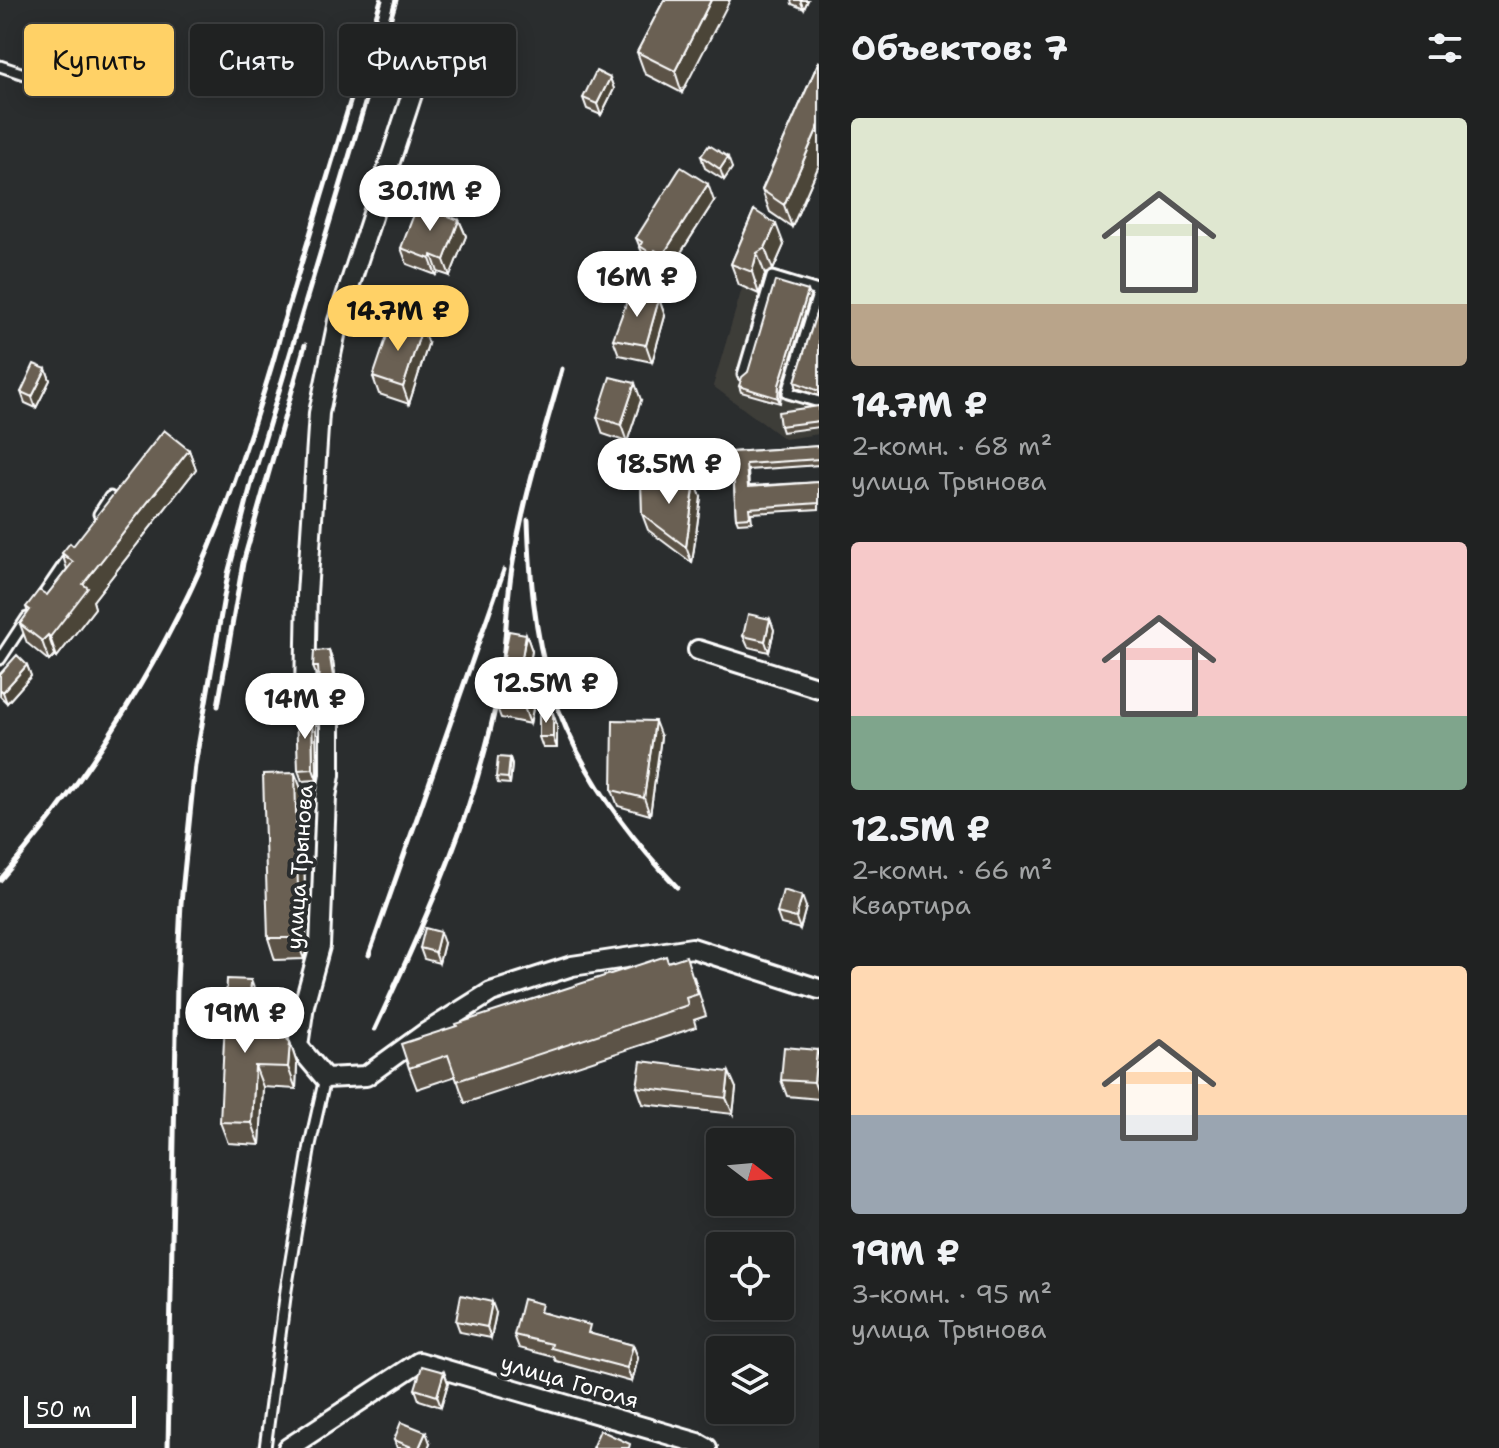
<!DOCTYPE html>
<html lang="ru">
<meta charset="utf-8">
<style>
body{margin:0;font-family:"Shantell Sans",sans-serif;background:#282a2a;color:#f1f3f6;height:100vh;display:flex;flex-direction:column;font-size:30px;white-space:nowrap}
*{box-sizing:border-box;margin:0}
p{font-size:26px;color:#a2a4a5}
.icon{flex:none;width:44px;height:44px;fill:none;stroke:currentColor;stroke-width:2;stroke-linecap:round;stroke-linejoin:round}
.map{position:relative;flex:1;overflow:hidden}
.side{display:flex;flex-direction:column;background:#202222;width:680px}
.side>*{flex:none}
.top-card{position:absolute;left:24px;top:24px;width:674px;height:72px;display:flex;gap:16px}
.needle{width:52px;rotate:106deg}
.fabs{position:absolute;left:706px;top:1128px;display:grid;gap:16px}
.fabs a{display:grid;place-items:center;width:88px;height:88px;border-radius:8px;background:#202222;box-shadow:0 4px 20px #0003,0 0 0 2px #3d3f40;font-size:40px}
.scale{position:absolute;left:24px;bottom:20px;width:112px;box-sizing:border-box;padding-left:8px;border:4px solid #fff;border-top:0;font-size:22px;line-height:28px;white-space:nowrap;color:#fff;-webkit-text-stroke:6px #2a2d2e;paint-order:stroke}
.price{position:absolute;translate:-50% -68px;padding:0 18px;border-radius:28px;background:#fff;color:#222;font-size:26px;line-height:52px;filter:drop-shadow(0 2px 4px #0008)}
.price::after{content:'';position:absolute;left:50%;top:48px;width:24px;height:18px;margin-left:-12px;background:inherit;clip-path:polygon(0 0,100% 0,50% 100%)}
.price.selected{background:#ffd166;color:#111}
ul{padding:0;list-style:none}
li{display:grid;align-content:center;gap:16px;height:424px;padding:0 32px}
li span{display:grid;place-items:center;height:248px;border-radius:8px;color:#555}
li>.icon{margin-inline-start:auto}
span .icon{width:144px;height:144px;fill:#fffc;stroke-width:1}
li b{font-size:34px}
h2{display:flex;justify-content:space-between;align-items:center;height:96px;padding:0 32px;font-size:34px}
.chip{padding:0 28px;border-radius:8px;background:#202222;box-shadow:0 4px 20px #0003,0 0 0 2px #3d3f40;font-size:28px;line-height:72px}
.chip.selected{background:#ffd166;color:#111}
main{display:flex;flex:1;min-height:0}
.map>svg:first-child{display:block}
</style>
<main>
<div class="map">
<svg width="819" height="1448" viewBox="0 0 819 1448">
<rect width="100%" height="100%" fill="#2a2d2e"/>
<filter id="ink" filterUnits="userSpaceOnUse"><feTurbulence type="fractalNoise" baseFrequency=".0125" numOctaves="2"/><feDisplacementMap in="SourceGraphic" scale="16" xChannelSelector="R" yChannelSelector="G"/><feConvolveMatrix kernelMatrix="1 2 1 2 8 2 1 2 1" color-interpolation-filters="sRGB"/></filter>
<g filter="url(#ink)">
<!-- built -->
<path fill="#3e3d39" d="M 749,265 L 819,285 L 819,434 L 784,439 L 713,386 Z"/>
<g fill="none" stroke-linecap="round" stroke-linejoin="round">
<!-- service casing -->
<g stroke="#fff" stroke-width="15">
<path id="service" d="M 0,66 L 24,74
M 819,291 L 788,393 L 819,402
M 743,375 L 772,277 L 818,291
M 99,514 L 110,497
M 38,603 L 70,556
M 0,659 L 27,618
M 265,1448 L 286,1290 L 310,1145 L 325,1078"/>
</g>
<!-- minor casing -->
<g stroke="#fff" stroke-width="24">
<path id="minor" d="M 412,94 L 338,321 L 319,413 L 307,594 L 305,692 L 330,711 L 330,775 L 326,797 L 320,946 L 304,1005 L 298,1046 L 325,1078 L 366,1076 L 424,1034 L 491,992 L 572,966 L 692,948 L 819,989
M 698,650 L 819,688
M 288,1448 L 419,1362 L 698,1443 L 707,1448"/>
</g>
<!-- service -->
<use href="#service" stroke="#2a2d2e" stroke-width="9"/>
<!-- minor -->
<use href="#minor" stroke="#2a2d2e" stroke-width="18"/>
<!-- rail -->
<path stroke="#fff" stroke-width="5" d="M 528,520 C 530,575 534,632 550,685 C 573,761 623,830 677,887
M 218,706 L 243,563 L 305,345
M 0,880 C 88,781 171,647 219,524 C 231,494 241,462 251,432 C 262,396 274,363 282,327 L 381,0
M 369,955 L 504,570
M 375,1029 C 426,920 477,808 499,689 C 507,647 505,604 513,562 C 524,497 544,433 562,369
M 168,1448 L 177,983 L 181,903 L 195,765 L 228,574 L 252,481 L 396,0"/>
</g>
<!-- wall -->
<path fill="#5c5347" stroke="#fff" stroke-width="2" d="M 664,0 L 682,93 L 645,74 L 637,52 Z
M 791,0 L 808,0 L 804,9 L 792,4 Z
M 819,61 L 819,165 L 792,227 L 770,212 L 762,190 Z
M 610,78 L 614,89 L 601,115 L 587,109 L 583,98 Z
M 701,156 L 732,168 L 724,180 L 705,168 Z
M 714,201 L 669,271 L 661,266 L 658,270 L 646,262 L 636,238 Z
M 754,210 L 784,245 L 773,270 L 765,274 L 759,294 L 739,285 L 731,264 Z
M 459,220 L 466,236 L 450,276 L 438,272 L 436,275 L 407,264 L 401,248 Z
M 808,291 L 810,296 L 781,391 L 780,403 L 741,392 L 739,386 L 748,372 Z
M 659,299 L 665,316 L 652,362 L 619,355 L 613,339 Z
M 819,304 L 819,396 L 797,388 L 795,382 Z
M 428,344 L 409,404 L 379,394 L 373,377 Z
M 46,369 L 50,380 L 36,408 L 25,403 L 21,392 Z
M 641,400 L 627,442 L 603,434 L 597,417 Z
M 819,406 L 819,427 L 782,432 L 780,426 Z
M 819,446 L 819,465 L 748,470 L 749,486 L 819,482 L 819,509 L 751,513 L 752,522 L 738,523 L 736,518 L 732,452 Z
M 189,450 L 196,469 L 93,601 L 95,608 L 57,657 L 55,655 L 49,661 L 27,643 L 20,624 L 28,613 L 26,607 L 47,595 L 67,569 L 62,553 L 73,546 Z
M 701,497 L 692,563 L 648,530 L 642,514 Z
M 770,619 L 774,630 L 769,652 L 748,647 L 743,636 Z
M 526,634 L 532,651 L 528,671 L 531,671 L 537,688 L 530,724 L 501,718 L 495,702 Z
M 329,650 L 333,661 L 338,694 L 329,695 L 323,691 L 313,667 Z
M 27,665 L 31,676 L 7,703 L 0,696 L 0,674 Z
M 316,724 L 317,780 L 302,781 L 298,770 Z
M 557,725 L 557,748 L 543,748 L 539,737 Z
M 661,737 L 650,815 L 618,806 L 612,790 Z
M 510,758 L 512,764 L 510,784 L 498,783 L 496,777 Z
M 303,794 L 306,950 L 304,959 L 275,960 L 268,938 Z
M 806,907 L 800,929 L 781,924 L 777,913 Z
M 444,943 L 439,963 L 424,959 L 420,948 Z
M 668,962 L 694,977 L 706,1016 L 694,1020 L 696,1027 L 465,1103 L 456,1076 L 417,1089 L 409,1068 Z
M 259,1002 L 257,1035 L 290,1042 L 297,1064 L 296,1089 L 263,1087 L 260,1145 L 228,1143 L 220,1122 Z
M 817,1050 L 819,1056 L 819,1099 L 787,1096 L 781,1080 Z
M 637,1087 L 736,1088 L 733,1114 L 643,1104 Z
M 496,1313 L 491,1338 L 460,1332 L 456,1321 Z
M 545,1313 L 594,1335 L 633,1345 L 638,1358 L 632,1382 L 556,1361 L 554,1357 L 519,1348 L 514,1335 Z
M 444,1372 L 448,1383 L 441,1407 L 419,1400 L 415,1389 Z
M 791,1396 L 779,1423 L 759,1414 L 758,1410 L 780,1410 Z
M 394,1440 L 430,1443 L 428,1448 L 397,1448 Z"/>
<!-- shaded-wall -->
<path fill="#4b4439" stroke="#fff" stroke-width="2" d="M 711,0 L 730,0 L 682,93 L 675,71 Z
M 800,0 L 808,0 L 804,9 Z
M 610,78 L 614,89 L 601,115 L 597,104 Z
M 819,125 L 819,165 L 792,227 L 784,205 Z
M 728,157 L 732,168 L 724,180 L 720,169 Z
M 708,184 L 714,201 L 669,271 L 663,255 Z
M 459,220 L 466,236 L 450,276 L 444,260 Z
M 776,224 L 784,245 L 773,270 L 765,248 Z
M 655,250 L 661,266 L 658,270 L 652,254 Z
M 757,253 L 765,274 L 759,294 L 752,272 Z
M 432,255 L 438,272 L 436,275 L 430,259 Z
M 808,291 L 810,296 L 781,391 L 780,403 L 778,398 L 779,385 Z
M 659,299 L 665,316 L 652,362 L 646,345 Z
M 422,328 L 428,344 L 409,404 L 403,387 Z
M 46,369 L 50,380 L 36,408 L 32,397 Z
M 635,383 L 641,400 L 627,442 L 621,425 Z
M 189,450 L 196,469 L 93,601 L 95,608 L 57,657 L 50,637 L 83,584 Z
M 695,481 L 701,497 L 692,563 L 686,547 Z
M 770,619 L 774,630 L 769,652 L 765,641 Z
M 526,634 L 532,651 L 526,685 L 520,669 Z
M 48,635 L 55,655 L 49,661 L 42,641 Z
M 329,650 L 333,661 L 338,694 L 334,683 Z
M 27,665 L 31,676 L 7,703 L 3,692 Z
M 531,671 L 537,688 L 530,724 L 524,707 Z
M 312,713 L 316,724 L 317,780 L 313,769 Z
M 553,713 L 557,725 L 557,748 L 553,737 Z
M 655,721 L 661,737 L 650,815 L 644,798 Z
M 510,758 L 512,764 L 510,784 L 508,778 Z
M 295,773 L 303,794 L 306,950 L 304,959 L 296,938 Z
M 802,896 L 806,907 L 800,929 L 796,918 Z
M 440,932 L 444,943 L 439,963 L 435,952 Z
M 251,980 L 259,1002 L 256,1056 L 248,1034 Z
M 290,1042 L 297,1064 L 296,1089 L 288,1067 Z
M 817,1050 L 819,1056 L 819,1096 L 814,1082 Z
M 255,1066 L 263,1087 L 260,1145 L 252,1123 Z
M 729,1072 L 736,1088 L 733,1114 L 726,1098 Z
M 492,1302 L 496,1313 L 491,1338 L 487,1327 Z
M 633,1345 L 638,1358 L 632,1382 L 627,1368 Z
M 444,1372 L 448,1383 L 441,1407 L 437,1396 Z
M 787,1384 L 791,1396 L 779,1423 L 775,1412 L 776,1410 L 780,1410 L 780,1400 Z
M 426,1432 L 430,1443 L 428,1448 L 419,1448 Z"/>
<!-- building -->
<path fill="#6b6152" stroke="#fff" stroke-width="2" d="M 664,0 L 711,0 L 675,71 L 637,52 Z
M 819,61 L 819,125 L 784,205 L 762,190 Z
M 596,71 L 610,78 L 597,104 L 583,98 Z
M 709,145 L 728,157 L 720,169 L 701,156 Z
M 681,167 L 708,184 L 663,255 L 655,250 L 652,254 L 640,246 L 642,242 L 636,238 Z
M 418,204 L 459,220 L 444,260 L 432,255 L 430,259 L 401,248 Z
M 754,210 L 776,224 L 765,248 L 757,253 L 752,272 L 731,264 Z
M 775,281 L 808,291 L 779,385 L 778,398 L 739,386 L 742,377 L 748,372 Z
M 630,293 L 659,299 L 646,345 L 613,339 Z
M 819,304 L 819,391 L 795,382 Z
M 393,318 L 422,328 L 403,387 L 373,377 Z
M 34,364 L 46,369 L 32,397 L 21,392 Z
M 610,377 L 635,383 L 621,425 L 597,417 Z
M 819,406 L 819,421 L 780,426 L 778,412 Z
M 164,430 L 189,450 L 83,584 L 88,588 L 50,637 L 48,635 L 42,641 L 20,624 L 30,610 L 26,607 L 39,590 L 47,595 L 73,562 L 62,553 L 70,543 L 73,546 Z
M 819,446 L 819,459 L 746,464 L 748,487 L 819,482 L 819,503 L 749,508 L 750,517 L 736,518 L 732,452 Z
M 641,481 L 695,481 L 686,547 L 642,514 Z
M 748,614 L 770,619 L 765,641 L 743,636 Z
M 509,631 L 526,634 L 520,669 L 531,671 L 524,707 L 495,702 Z
M 329,650 L 334,683 L 325,684 L 319,680 L 318,667 L 313,667 L 314,651 Z
M 17,655 L 27,665 L 3,692 L 0,689 L 0,674 Z
M 312,713 L 313,769 L 298,770 L 296,714 Z
M 553,713 L 553,737 L 539,737 L 539,714 Z
M 613,720 L 655,721 L 644,798 L 612,790 Z
M 498,757 L 510,758 L 508,778 L 496,777 Z
M 295,773 L 299,928 L 296,938 L 268,938 L 263,774 Z
M 783,890 L 802,896 L 796,918 L 777,913 Z
M 425,928 L 440,932 L 435,952 L 420,948 Z
M 666,956 L 668,962 L 686,956 L 698,994 L 686,998 L 688,1005 L 457,1081 L 448,1055 L 409,1068 L 401,1044 L 457,1026 L 456,1024 Z
M 227,979 L 251,980 L 248,1034 L 284,1036 L 290,1042 L 288,1067 L 255,1066 L 252,1123 L 220,1122 Z
M 784,1047 L 817,1050 L 814,1082 L 781,1080 Z
M 641,1061 L 729,1072 L 726,1098 L 637,1087 Z
M 461,1295 L 492,1302 L 487,1327 L 456,1321 Z
M 523,1299 L 542,1304 L 540,1312 L 590,1325 L 588,1333 L 633,1345 L 627,1368 L 551,1348 L 552,1344 L 514,1335 Z
M 422,1366 L 444,1372 L 437,1396 L 415,1389 Z
M 780,1381 L 787,1384 L 780,1400 Z
M 401,1422 L 426,1432 L 419,1448 L 414,1448 L 394,1440 Z
M 600,1430 L 630,1444 L 629,1448 L 592,1448 Z"/>
</g>
<g text-anchor="middle" stroke-width="8" stroke-linejoin="round" paint-order="stroke">
<!-- street labels -->
<g font-size="22" fill="#fff" stroke="#2a2d2e">
<text transform="translate(299 867) rotate(-86)" y="8">улица Трынова</text>
<text transform="translate(570 1381) rotate(16)" y="8">улица Гоголя</text>
</g>
</g>
</svg>
<div class="fabs">
<a><svg class="needle" viewBox="-14 -14 28 28"><path d="M0-13l5 13h-10z" fill="#e53935"/><path d="M0 13l5-13h-10z" fill="#a2a4a5"/></svg></a>
<a><svg class="icon" aria-label="locate" viewBox="0 0 24 24"><circle cx="12" cy="12" r="6"/><path d="M12 2v4M12 18v4M2 12h4M18 12h4"/></svg></a>
<a><svg class="icon" aria-label="layers" viewBox="0 0 24 24"><path d="M12 4l9 5-9 5-9-5zM3 14l9 5 9-5"/></svg></a>
</div>
<div class="scale">50 m</div>
<b class="price" style="left:430px;top:233px">30.1M ₽</b>
<b class="price" style="left:637px;top:319px">16M ₽</b>
<b class="price selected" style="left:398px;top:353px">14.7M ₽</b>
<b class="price" style="left:669px;top:506px">18.5M ₽</b>
<b class="price" style="left:546px;top:725px">12.5M ₽</b>
<b class="price" style="left:305px;top:741px">14M ₽</b>
<b class="price" style="left:245px;top:1055px">19M ₽</b>
<div class="top-card">
<a class="chip selected">Купить</a>
<a class="chip">Снять</a>
<a class="chip">Фильтры</a>
</div>
</div>
<section class="side">
<h2>Объектов: 7<svg class="icon" aria-label="filters" viewBox="0 0 24 24"><path d="M4 7h16M4 17h16"/><circle cx="9" cy="7" r="2"/><circle cx="15" cy="17" r="2"/></svg></h2>
<ul>
<li><span style="background:linear-gradient(#dfe7d0 75%,#b9a48a 0)"><svg class="icon" aria-label="home" viewBox="0 0 24 24"><path d="M3 11l9-7 9 7M6 9v11h12V9"/></svg></span><div><b>14.7M ₽</b><p>2-комн. · 68 m²</p><p>улица Трынова</p></div></li>
<li><span style="background:linear-gradient(#f6c9c9 70%,#7fa58c 0)"><svg class="icon" aria-label="home" viewBox="0 0 24 24"><path d="M3 11l9-7 9 7M6 9v11h12V9"/></svg></span><div><b>12.5M ₽</b><p>2-комн. · 66 m²</p><p>Квартира</p></div></li>
<li><span style="background:linear-gradient(#ffd9b3 60%,#9aa5b1 0)"><svg class="icon" aria-label="home" viewBox="0 0 24 24"><path d="M3 11l9-7 9 7M6 9v11h12V9"/></svg></span><div><b>19M ₽</b><p>3-комн. · 95 m²</p><p>улица Трынова</p></div></li>
</ul>
</section>
</main>
